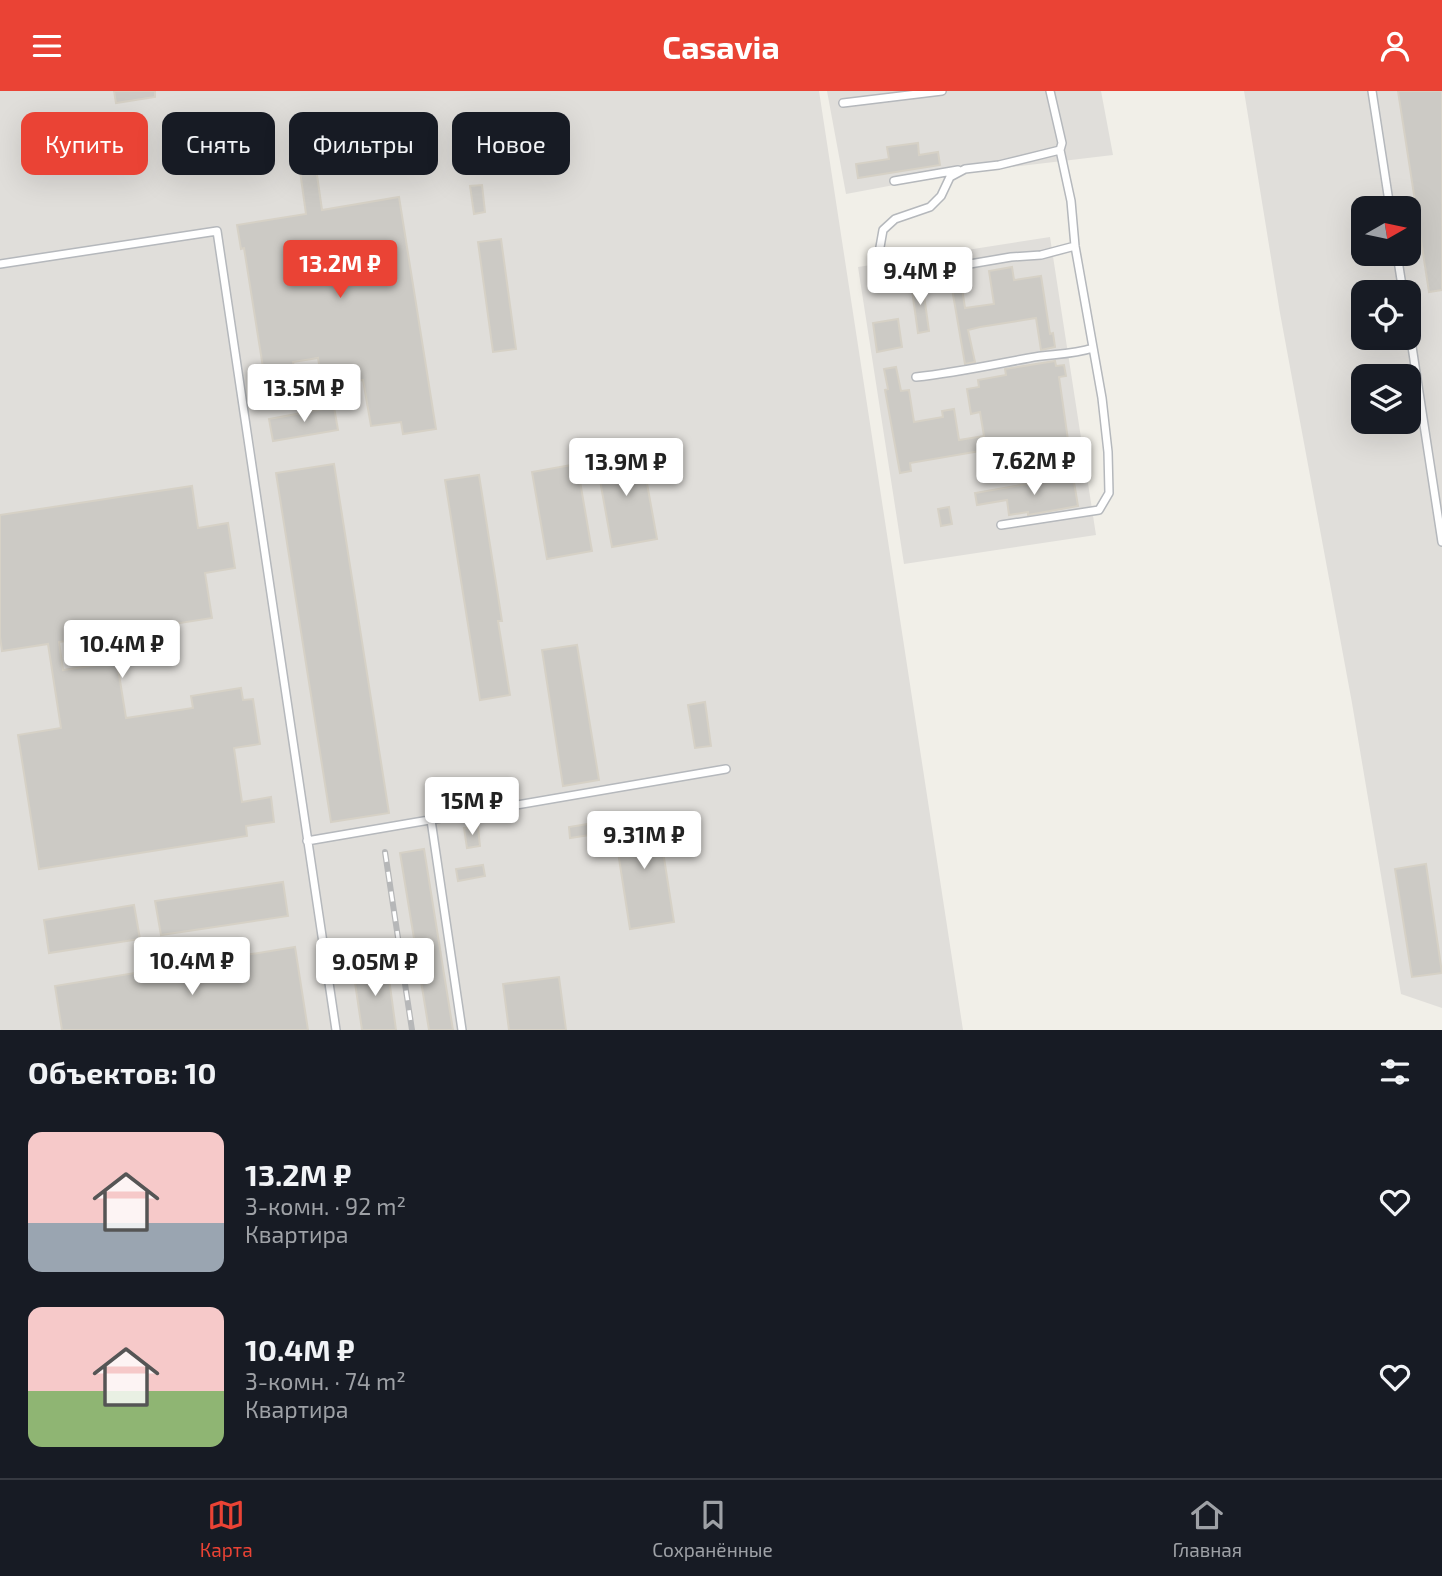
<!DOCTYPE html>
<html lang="ru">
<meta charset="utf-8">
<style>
body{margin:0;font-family:"Exo 2",sans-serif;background:#20242c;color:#f1f3f6;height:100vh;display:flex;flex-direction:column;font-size:26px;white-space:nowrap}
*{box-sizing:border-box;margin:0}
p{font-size:23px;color:#9ea1a6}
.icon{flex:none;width:38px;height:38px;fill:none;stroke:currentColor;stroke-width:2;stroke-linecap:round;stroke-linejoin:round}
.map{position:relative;height:939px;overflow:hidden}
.side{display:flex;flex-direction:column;background:#171b24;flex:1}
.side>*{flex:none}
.guide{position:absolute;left:21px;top:21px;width:700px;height:63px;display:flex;gap:14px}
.needle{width:46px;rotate:81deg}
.tools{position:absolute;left:1351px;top:105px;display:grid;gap:14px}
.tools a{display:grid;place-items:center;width:70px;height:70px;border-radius:14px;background:#171b24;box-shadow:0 7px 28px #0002;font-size:35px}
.price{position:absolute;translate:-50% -60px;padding:0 16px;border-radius:7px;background:#fff;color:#222;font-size:23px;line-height:46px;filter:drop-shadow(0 2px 4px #0008)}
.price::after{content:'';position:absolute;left:50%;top:42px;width:21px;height:16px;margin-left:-10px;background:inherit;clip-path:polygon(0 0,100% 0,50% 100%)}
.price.on{background:#ea4335;color:#fff}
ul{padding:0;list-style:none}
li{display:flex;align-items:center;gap:21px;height:175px;padding:0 28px}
li span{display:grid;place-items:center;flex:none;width:196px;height:140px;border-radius:14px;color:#555}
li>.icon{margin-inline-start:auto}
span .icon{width:84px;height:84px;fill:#fffc;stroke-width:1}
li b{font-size:30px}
h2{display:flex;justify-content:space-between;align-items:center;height:84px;padding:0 28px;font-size:30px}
.tag{padding:0 24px;border-radius:14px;background:#171b24;box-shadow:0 7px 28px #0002;font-size:24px;line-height:63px}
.tag.on{background:#ea4335;color:#fff}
header{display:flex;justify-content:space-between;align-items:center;height:91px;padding:0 28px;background:#ea4335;color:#fff;font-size:32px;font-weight:700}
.menu{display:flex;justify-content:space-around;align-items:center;height:98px;border-top:2px solid #363941;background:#171b24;font-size:19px;color:#9ea1a6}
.menu a{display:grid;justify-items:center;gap:4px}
.menu .on{color:#ea4335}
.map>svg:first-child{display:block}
</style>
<header><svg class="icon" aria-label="menu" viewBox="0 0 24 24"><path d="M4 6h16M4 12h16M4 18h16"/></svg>Casavia<svg class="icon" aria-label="person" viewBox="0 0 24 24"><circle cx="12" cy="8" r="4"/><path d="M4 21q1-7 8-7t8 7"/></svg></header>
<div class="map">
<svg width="1442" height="939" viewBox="0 0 1442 939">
<rect width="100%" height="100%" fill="#f1efe8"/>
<!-- industrial -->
<path fill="#e0deda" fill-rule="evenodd" d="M 0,0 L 819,0 L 963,939 L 0,939 Z
M 827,0 L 1101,0 L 1113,64 L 953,83 L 846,103 Z
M 1244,0 L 1442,0 L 1442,917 L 1401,903 L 1352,612 L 1280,222 ZM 1363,117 L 1409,117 L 1409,163 L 1363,163 ZM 1363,201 L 1409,201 L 1409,247 L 1363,247 ZM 1363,285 L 1409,285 L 1409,331 L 1363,331 Z
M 1050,146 L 1096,444 L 904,473 L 858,176 Z"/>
<!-- building -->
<path fill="#cccac5" stroke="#d6d1c6" stroke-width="2" d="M 114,0 L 155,0 L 155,6 L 116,12 Z
M 1398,0 L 1442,0 L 1442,199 L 1429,201 Z
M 309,28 L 322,119 L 399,106 L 436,338 L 403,343 L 401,331 L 371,335 L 363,289 L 323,296 L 318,267 L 293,271 L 298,298 L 265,304 L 262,289 L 265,289 L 244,157 L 241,158 L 237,134 L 306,123 L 293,30 Z
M 918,52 L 919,64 L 938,61 L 940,74 L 858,87 L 856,73 L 889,68 L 887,56 Z
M 482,94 L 485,121 L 474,123 L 470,95 Z
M 501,148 L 516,258 L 493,261 L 478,151 Z
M 1012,176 L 1014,189 L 1041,185 L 1050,243 L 1053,242 L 1055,256 L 1041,259 L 1036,227 L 980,236 L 968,239 L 975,271 L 965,273 L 950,186 L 960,184 L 965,217 L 994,213 L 989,180 Z
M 922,190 L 929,240 L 918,242 L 911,192 Z
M 898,228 L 902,256 L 877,261 L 873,232 Z
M 1055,270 L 1056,275 L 1064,274 L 1066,285 L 1059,286 L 1069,356 L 1057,358 L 1056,354 L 987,367 L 986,359 L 910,372 L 911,380 L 900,382 L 885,299 L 888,298 L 884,278 L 896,276 L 901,300 L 909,299 L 914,331 L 943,326 L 942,320 L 954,318 L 959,349 L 984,345 L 980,321 L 971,323 L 967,298 L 979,296 L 978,289 L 1006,284 L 1005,278 Z
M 334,316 L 338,339 L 273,350 L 269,328 Z
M 641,359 L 657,448 L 612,456 L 596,367 Z
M 334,373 L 389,722 L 331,731 L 276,382 Z
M 577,373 L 592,460 L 547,468 L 532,381 Z
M 479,384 L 502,530 L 498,530 L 510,604 L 480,609 L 445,389 Z
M 1073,385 L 1078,415 L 1028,424 L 1028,421 L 1009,424 L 1007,409 L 977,414 L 975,402 Z
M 192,395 L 198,437 L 228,432 L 235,477 L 205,482 L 212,527 L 59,551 L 63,579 L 117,571 L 126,627 L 193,617 L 191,605 L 241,597 L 243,609 L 253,608 L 260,653 L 234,657 L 242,711 L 271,706 L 274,731 L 246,735 L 247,745 L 39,778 L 18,644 L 61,637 L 48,553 L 2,560 L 0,546 L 0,424 Z
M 949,416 L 952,433 L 941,435 L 938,418 Z
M 577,554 L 599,689 L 563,695 L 542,559 Z
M 705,611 L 711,655 L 695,657 L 688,614 Z
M 657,722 L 674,831 L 630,838 L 613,729 Z
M 588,733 L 590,744 L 570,747 L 569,736 Z
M 478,736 L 480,755 L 467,757 L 464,737 Z
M 424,758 L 453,939 L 429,939 L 400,762 Z
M 1426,773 L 1442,882 L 1412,886 L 1395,778 Z
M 483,774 L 485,785 L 458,790 L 456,778 Z
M 283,791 L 288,825 L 161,844 L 155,810 Z
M 134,814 L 140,848 L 49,862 L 44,829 Z
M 295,856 L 308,939 L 62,939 L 55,895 Z
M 387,873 L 396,939 L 362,939 L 353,878 Z
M 559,886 L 566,939 L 509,939 L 503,893 Z"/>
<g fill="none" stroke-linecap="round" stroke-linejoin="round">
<!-- service casing -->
<g stroke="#b5b8bc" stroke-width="10">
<path id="service" d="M 1372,0 L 1390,117
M 843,12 L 942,0
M 1060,59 L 999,74 L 965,78 L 950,86 L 941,105 L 930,116 L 895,128 L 883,139 L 880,156 L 881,188 L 1011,166 L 1041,164 L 1075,155
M 894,90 L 958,79
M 1397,163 L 1403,201
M 0,173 L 217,140 L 336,939
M 1409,236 L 1442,451
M 916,286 C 954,282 991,274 1029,267 C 1050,263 1071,264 1093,257
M 1001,434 L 1099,419 L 1109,402 L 1108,361 L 1102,307 L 1075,155 L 1071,110 L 1060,59 L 1062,52 L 1050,0
M 431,729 L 462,939
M 307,750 L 726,678"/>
</g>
<!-- service -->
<use href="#service" stroke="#fff" stroke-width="7"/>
<!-- rail casing -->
<g stroke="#b6b7b8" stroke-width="6">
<path id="rail" d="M 385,761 L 412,939"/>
</g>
<!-- rail -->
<use href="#rail" stroke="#fff" stroke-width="3.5" stroke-dasharray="10" stroke-linecap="butt"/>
</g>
</svg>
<div class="tools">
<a><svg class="needle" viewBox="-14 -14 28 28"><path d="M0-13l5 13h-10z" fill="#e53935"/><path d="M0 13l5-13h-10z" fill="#9ea1a6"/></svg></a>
<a><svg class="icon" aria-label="locate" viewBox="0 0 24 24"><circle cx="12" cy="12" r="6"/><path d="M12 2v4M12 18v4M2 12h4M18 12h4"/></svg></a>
<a><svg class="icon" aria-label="layers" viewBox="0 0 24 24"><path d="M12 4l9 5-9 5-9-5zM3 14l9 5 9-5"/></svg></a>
</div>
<b class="price on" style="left:340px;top:209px">13.2M ₽</b>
<b class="price" style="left:920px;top:216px">9.4M ₽</b>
<b class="price" style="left:304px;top:333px">13.5M ₽</b>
<b class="price" style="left:1034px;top:406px">7.62M ₽</b>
<b class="price" style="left:626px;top:407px">13.9M ₽</b>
<b class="price" style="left:122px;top:589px">10.4M ₽</b>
<b class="price" style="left:472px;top:746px">15M ₽</b>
<b class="price" style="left:644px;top:780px">9.31M ₽</b>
<b class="price" style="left:192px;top:906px">10.4M ₽</b>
<b class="price" style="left:375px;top:907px">9.05M ₽</b>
<div class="guide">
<a class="tag on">Купить</a>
<a class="tag">Снять</a>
<a class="tag">Фильтры</a>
<a class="tag">Новое</a>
</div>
</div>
<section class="side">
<h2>Объектов: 10<svg class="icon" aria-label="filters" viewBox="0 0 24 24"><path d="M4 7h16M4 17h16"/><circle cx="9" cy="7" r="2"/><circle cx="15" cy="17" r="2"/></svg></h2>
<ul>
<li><span style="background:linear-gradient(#f6c9c9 65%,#9aa5b1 0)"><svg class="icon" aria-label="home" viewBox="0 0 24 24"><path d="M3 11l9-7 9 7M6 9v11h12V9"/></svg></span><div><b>13.2M ₽</b><p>3-комн. · 92 m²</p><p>Квартира</p></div><svg class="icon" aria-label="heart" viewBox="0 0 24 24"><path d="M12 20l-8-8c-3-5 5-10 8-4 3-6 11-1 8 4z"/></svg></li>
<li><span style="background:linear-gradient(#f6c9c9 60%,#8fb573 0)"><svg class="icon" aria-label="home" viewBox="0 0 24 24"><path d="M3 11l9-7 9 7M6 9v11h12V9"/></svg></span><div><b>10.4M ₽</b><p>3-комн. · 74 m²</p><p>Квартира</p></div><svg class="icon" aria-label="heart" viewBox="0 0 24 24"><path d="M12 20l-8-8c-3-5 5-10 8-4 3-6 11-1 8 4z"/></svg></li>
</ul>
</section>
<nav class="menu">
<a class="on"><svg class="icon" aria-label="map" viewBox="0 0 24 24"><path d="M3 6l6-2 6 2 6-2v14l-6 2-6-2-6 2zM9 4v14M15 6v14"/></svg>Карта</a>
<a><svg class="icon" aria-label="saved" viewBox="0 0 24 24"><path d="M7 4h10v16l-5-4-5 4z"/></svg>Сохранённые</a>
<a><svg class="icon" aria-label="home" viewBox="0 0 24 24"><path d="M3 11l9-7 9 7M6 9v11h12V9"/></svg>Главная</a>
</nav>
